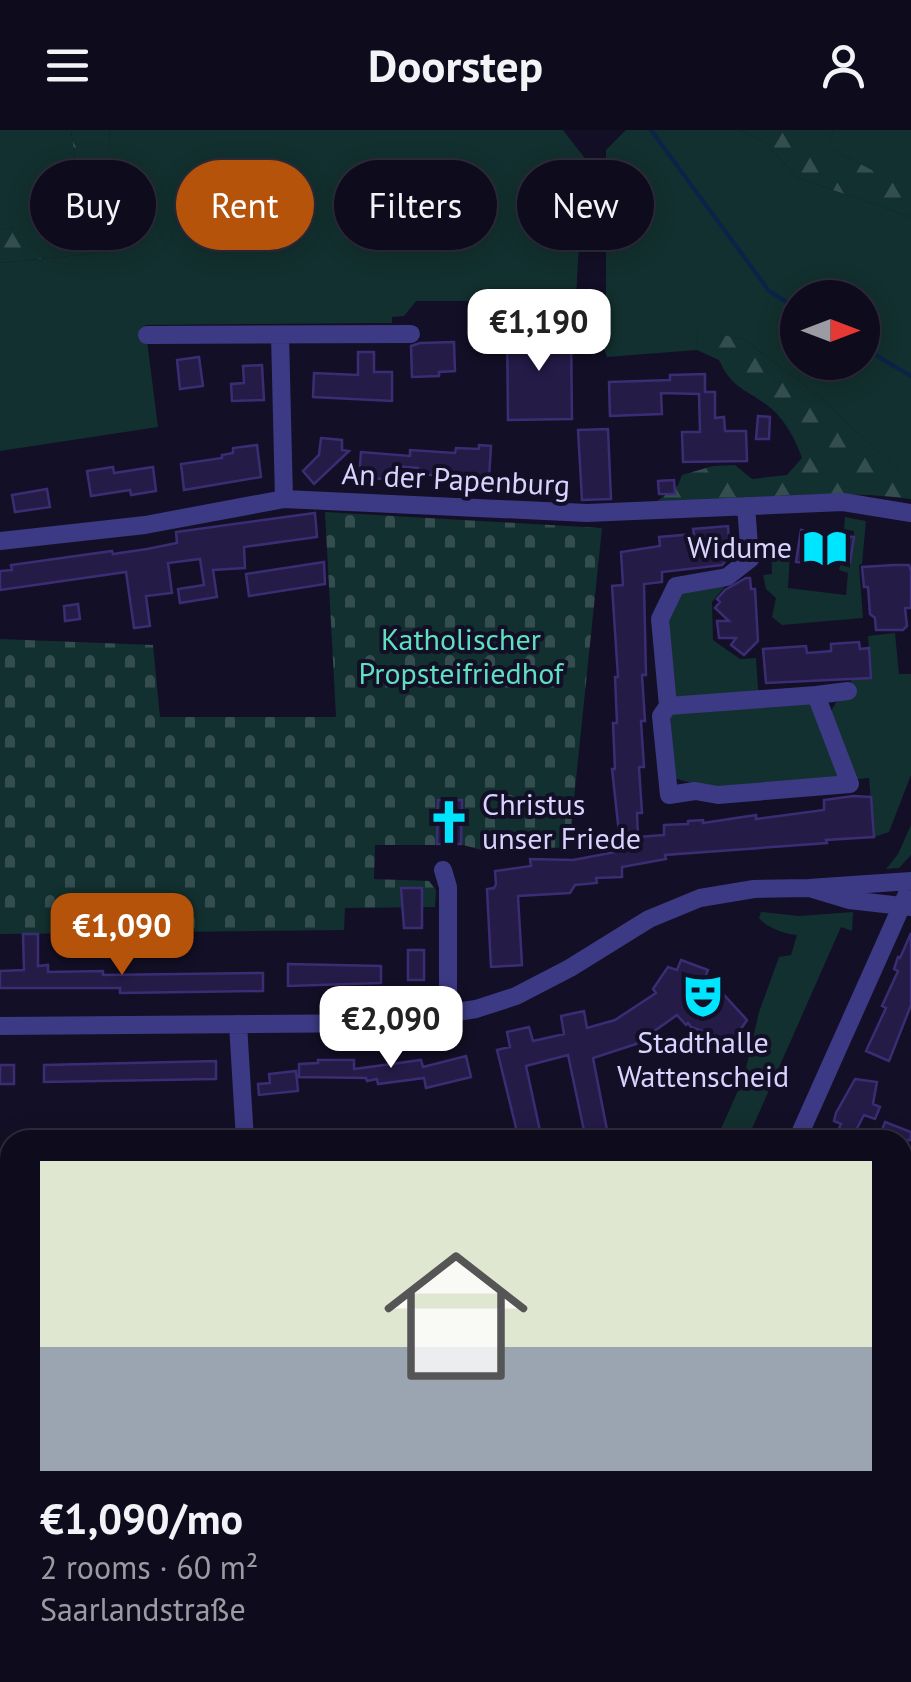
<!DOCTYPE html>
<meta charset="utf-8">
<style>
body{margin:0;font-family:"PT Sans",sans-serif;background:#1c1929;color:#f1f3f6;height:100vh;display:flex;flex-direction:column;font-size:38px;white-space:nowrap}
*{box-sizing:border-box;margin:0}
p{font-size:32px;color:#9b9ba3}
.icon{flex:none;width:55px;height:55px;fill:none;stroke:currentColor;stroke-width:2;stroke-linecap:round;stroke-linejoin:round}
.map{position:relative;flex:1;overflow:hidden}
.details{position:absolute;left:0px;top:1000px;width:912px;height:552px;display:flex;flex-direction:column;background:#0e0b1c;border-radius:30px 30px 0 0;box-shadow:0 5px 25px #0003,0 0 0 2px #2e2b3b}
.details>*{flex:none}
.top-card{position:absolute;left:30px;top:30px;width:852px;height:90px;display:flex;gap:20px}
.needle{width:65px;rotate:90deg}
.buttons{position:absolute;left:780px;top:150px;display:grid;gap:20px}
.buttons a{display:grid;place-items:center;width:100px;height:100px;border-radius:50%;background:#0e0b1c;box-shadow:0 5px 25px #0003,0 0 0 2px #2e2b3b;font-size:50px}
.price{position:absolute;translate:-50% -85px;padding:0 22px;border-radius:20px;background:#fff;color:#222;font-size:32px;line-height:65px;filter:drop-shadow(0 2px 5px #0008)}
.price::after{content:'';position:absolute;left:50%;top:60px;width:30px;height:22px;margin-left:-15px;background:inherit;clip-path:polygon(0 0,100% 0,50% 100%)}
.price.active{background:#b45309;color:#fff}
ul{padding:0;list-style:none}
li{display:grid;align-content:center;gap:20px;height:530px;padding:0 40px}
li span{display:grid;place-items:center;height:310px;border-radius:0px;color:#555}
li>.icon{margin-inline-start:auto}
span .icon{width:180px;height:180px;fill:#fffc;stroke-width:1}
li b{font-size:42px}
.chip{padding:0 35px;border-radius:45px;background:#0e0b1c;box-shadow:0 5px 25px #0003,0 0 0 2px #2e2b3b;font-size:35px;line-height:90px}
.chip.active{background:#b45309;color:#fff}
header{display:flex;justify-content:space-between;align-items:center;height:130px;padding:0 40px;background:#0e0b1c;font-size:45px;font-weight:700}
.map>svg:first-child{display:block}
</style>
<header><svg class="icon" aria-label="menu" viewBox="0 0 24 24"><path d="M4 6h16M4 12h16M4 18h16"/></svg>Doorstep<svg class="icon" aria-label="person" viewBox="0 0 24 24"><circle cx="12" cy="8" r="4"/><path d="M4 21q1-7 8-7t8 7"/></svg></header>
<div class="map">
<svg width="911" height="1552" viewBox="0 0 911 1552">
<defs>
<pattern id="forest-firs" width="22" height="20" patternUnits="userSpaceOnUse" patternTransform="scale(2.5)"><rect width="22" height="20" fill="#12302f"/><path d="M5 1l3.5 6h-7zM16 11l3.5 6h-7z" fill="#344d4e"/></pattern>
<pattern id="cemetery-stones" width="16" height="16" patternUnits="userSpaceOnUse" patternTransform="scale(2.5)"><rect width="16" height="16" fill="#12302f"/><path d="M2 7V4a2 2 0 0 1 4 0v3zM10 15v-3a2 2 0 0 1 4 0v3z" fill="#344d4e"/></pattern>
<pattern id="park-dots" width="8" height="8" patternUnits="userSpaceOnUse" patternTransform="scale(2.5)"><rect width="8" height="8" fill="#12302f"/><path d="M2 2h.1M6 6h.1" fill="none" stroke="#344d4e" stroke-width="1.8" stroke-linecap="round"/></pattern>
</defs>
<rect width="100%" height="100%" fill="#130f26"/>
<!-- grass -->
<path fill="#12302f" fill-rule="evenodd" d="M 0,0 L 71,0 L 83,89 L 0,100 Z
M 109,0 L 563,0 L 584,27 L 576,168 L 530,161 L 529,165 L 483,171 L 416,171 L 404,186 L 392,187 L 392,193 L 145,195 L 158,297 L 0,321 L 0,133 L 118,121 Z
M 626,0 L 740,0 L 764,11 L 798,48 L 911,87 L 911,341 L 902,344 L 814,262 L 743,209 L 698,201 L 697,220 L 607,227 L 599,205 L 606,169 L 606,20 ZM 798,168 L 862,168 L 862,232 L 798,232 Z
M 833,0 L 911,0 L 911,50 L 881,40 L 874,41 L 828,17 Z
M 845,387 L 866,391 L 862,434 L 859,435 L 863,488 L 782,495 L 772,487 L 776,468 L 766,459 L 763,445 L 772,444 L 771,419 L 790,422 L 788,458 L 846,465 L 848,443 L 839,440 L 841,430 L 850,431 L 854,401 L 844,399 Z
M 727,454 L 712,472 L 713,510 L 740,529 L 756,528 L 759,572 L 810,568 L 830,583 L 840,565 L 852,564 L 851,550 L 871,548 L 868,506 L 895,503 L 899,544 L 911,544 L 911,645 L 889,702 L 874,707 L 869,648 L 722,662 L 674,648 L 665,493 L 680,460 Z
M 911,695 L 911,725 L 899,738 L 886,739 L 898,724 Z
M 761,782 L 799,786 L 853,782 L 852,801 L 841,797 L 747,1010 L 716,1010 L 744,947 L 759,882 L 779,827 L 791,825 L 797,805 C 786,804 767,798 759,788 Z"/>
<!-- forest -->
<path fill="url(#forest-firs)" d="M 71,0 L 109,0 L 119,121 L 0,133 L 0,100 L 83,88 Z
M 740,0 L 833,0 L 828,17 L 874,41 L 879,38 L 911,50 L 911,87 L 798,48 L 764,11 Z
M 698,200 L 743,209 L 814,262 L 901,343 L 911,341 L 911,369 C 826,358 736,369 651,376 L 678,355 L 682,345 L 713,336 L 735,335 L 752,349 L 787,345 L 802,328 C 795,309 787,293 772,279 C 748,259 733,261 719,230 L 697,220 Z"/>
<!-- cemetery -->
<path fill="url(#cemetery-stones)" d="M 325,382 L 602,398 L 569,717 L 489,722 L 463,715 L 375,715 L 374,749 L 429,751 L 436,760 L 435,777 L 345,778 L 344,800 L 0,804 L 0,509 L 153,515 L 160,587 L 336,587 Z"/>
<!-- park -->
<path fill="url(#park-dots)" d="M 15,1543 L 15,1542 L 520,1543 L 514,1552 L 0,1552 Z"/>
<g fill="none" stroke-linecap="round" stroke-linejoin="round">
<!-- stream -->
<path stroke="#0c2248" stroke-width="4" d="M 651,0 L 769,161 L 798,179
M 862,217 L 911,246"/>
</g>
<!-- building -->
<path fill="#241b47" stroke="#3b2d73" stroke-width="2.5" d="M 507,194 L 534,194 L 534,203 L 571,202 L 572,289 L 508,290 Z
M 454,212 L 455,241 L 439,242 L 439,246 L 412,247 L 411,216 L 420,213 Z
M 358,222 L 374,222 L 374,242 L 392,242 L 392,271 L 313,267 L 314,243 L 358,245 Z
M 199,227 L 203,256 L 180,259 L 177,230 Z
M 262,235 L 264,270 L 232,271 L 231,254 L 244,253 L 243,236 Z
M 705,244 L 705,262 L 715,262 L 715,288 L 724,287 L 725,301 L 746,301 L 747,331 L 683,332 L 682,302 L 700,302 L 699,264 L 661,263 L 662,284 L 610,286 L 609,252 L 670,250 L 670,245 Z
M 758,286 L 770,287 L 769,309 L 756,309 Z
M 608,299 L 611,369 L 582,370 L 578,300 Z
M 321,308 L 342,310 L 342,320 L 349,321 L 314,354 L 303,341 L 319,325 Z
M 257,315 L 261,347 L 184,360 L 181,334 L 222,328 L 222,325 L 233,323 L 233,318 Z
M 479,315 L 491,316 L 489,349 L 418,344 L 418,338 L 395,336 L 394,350 L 359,347 L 361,322 L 410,326 L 410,320 L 455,323 L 456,318 L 479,319 Z
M 113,337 L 114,343 L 153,337 L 156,361 L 131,365 L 130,360 L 91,366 L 87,341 Z
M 674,350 L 675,364 L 659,364 L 658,351 Z
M 47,359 L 50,377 L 15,382 L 12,365 Z
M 315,383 L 317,407 L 244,417 L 245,438 L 213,440 L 217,467 L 180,473 L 178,459 L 204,455 L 200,429 L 168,433 L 172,463 L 146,466 L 150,496 L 134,498 L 126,442 L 0,460 L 0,441 L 12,440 L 11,435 L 112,421 L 113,424 L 147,419 L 177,413 L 176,402 Z
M 728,396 L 730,425 L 722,435 L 662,442 L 662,452 L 644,454 L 646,545 L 642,545 L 645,591 L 641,591 L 644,637 L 639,637 L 642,683 L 637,683 L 638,707 L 664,705 L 664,695 L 688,694 L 688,691 L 703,690 L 703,693 L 756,685 L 756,689 L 824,680 L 824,670 L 853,666 L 871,667 L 874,707 L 826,710 L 827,713 L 665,725 L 666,729 L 622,737 L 622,747 L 596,748 L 597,753 L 575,755 L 570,763 L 518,766 L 522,835 L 491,837 L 487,759 L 494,758 L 496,754 L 495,741 L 531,736 L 530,729 L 573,730 L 621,721 L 612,639 L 615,639 L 613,593 L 617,593 L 615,547 L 618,547 L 612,456 L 623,455 L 621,422 L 660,416 L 659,407 L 694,404 L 693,399 Z
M 801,400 L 854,407 L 850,432 L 824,428 L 823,435 L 796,432 Z
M 324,432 L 325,454 L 249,466 L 246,444 Z
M 894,435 L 909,435 L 911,441 L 911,478 L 905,478 L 907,496 L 903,500 L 876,500 L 875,488 L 870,484 L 868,457 L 864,457 L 862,437 Z
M 746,448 L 750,448 L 751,459 L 755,459 L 758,511 L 744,525 L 731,515 L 736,508 L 719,508 L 717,491 L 729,491 L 715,478 L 720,472 L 717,469 L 725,460 Z
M 78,474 L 80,489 L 65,491 L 64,476 Z
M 859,512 L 860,519 L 869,518 L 871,548 L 766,553 L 763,519 L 806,516 L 807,523 L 820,522 L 831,521 L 831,514 Z
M 438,670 L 462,670 L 461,714 L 437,714 Z
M 401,758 L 422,758 L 422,798 L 404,798 Z
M 911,803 L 911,875 L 889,931 L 866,921 L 886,878 L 882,876 L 898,841 L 894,839 L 898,827 L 900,828 Z
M 23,804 L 38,804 L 38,836 L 48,835 L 48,842 L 103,841 L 103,845 L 263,843 L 263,861 L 120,863 L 120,858 L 0,858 L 0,841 L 24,840 Z
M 408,820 L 424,820 L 424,850 L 408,850 Z
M 681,830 L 708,840 L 704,850 L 714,854 L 747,890 L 732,912 L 691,897 L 688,893 L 686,895 L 677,885 L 636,914 L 593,928 L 609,1010 L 586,1010 L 568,925 L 526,936 L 542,1010 L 519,1010 L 497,920 L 510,917 L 507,902 L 529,897 L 533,911 L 564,904 L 561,886 L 584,881 L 587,898 L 615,890 L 656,863 L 653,859 L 668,837 L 677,840 Z
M 288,834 L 381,836 L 381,853 L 288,856 Z
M 466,926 L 471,947 L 426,958 L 424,948 L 378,954 L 377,949 L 367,951 L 366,948 L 299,947 L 299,934 L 318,933 L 318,930 L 354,930 L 354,939 L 421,930 L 423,937 Z
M 216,931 L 216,949 L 44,952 L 44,935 Z
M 0,935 L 14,935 L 14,954 L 0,954 Z
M 296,941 L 298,961 L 259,965 L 258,954 L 270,953 L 269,944 Z
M 855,949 L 877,952 L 873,974 L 880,977 L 875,989 L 864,985 L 851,1010 L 834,1010 L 841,994 L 834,991 L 836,983 Z
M 885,992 L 911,1002 L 911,1010 L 878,1010 Z"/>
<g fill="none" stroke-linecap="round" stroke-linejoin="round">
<!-- minor -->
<path stroke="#3d3a85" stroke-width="18" d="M 147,205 L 411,204
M 280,205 L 284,369
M 0,411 L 145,395 L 284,369 L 587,383 L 843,372 L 911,383
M 816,565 L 848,561
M 668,576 L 661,586 L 669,665 L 695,661 L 718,665 L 850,654 L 816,565 L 668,576 L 660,489 L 676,456 L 727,447 L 750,429 L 746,376
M 443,740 L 448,757 L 448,884
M 911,777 L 849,770 L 809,758 L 911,751
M 238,894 L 245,1010
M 0,896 L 388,893 L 476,879 L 516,866 L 570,838 L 649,789 L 700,768 L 754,759 L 809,758
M 797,1010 L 911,755
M 0,1143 L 10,1143
M 902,1312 L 911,1314
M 902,1337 L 911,1326
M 7,1495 L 10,1484
M 902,1508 L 911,1509
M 0,1532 L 10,1527
M 737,1552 L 744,1542"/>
</g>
<!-- icons -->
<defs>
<g id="library-bare" transform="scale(3.45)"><path d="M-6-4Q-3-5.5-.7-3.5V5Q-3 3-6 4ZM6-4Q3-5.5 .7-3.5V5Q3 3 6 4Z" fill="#00e5ff" stroke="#130f26" stroke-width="2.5" paint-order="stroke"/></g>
<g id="church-bare" transform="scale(3.45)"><path d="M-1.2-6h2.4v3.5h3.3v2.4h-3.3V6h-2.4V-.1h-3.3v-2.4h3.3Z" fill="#00e5ff" stroke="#130f26" stroke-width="2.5" paint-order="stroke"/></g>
<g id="theatre-bare" transform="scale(3.45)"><path d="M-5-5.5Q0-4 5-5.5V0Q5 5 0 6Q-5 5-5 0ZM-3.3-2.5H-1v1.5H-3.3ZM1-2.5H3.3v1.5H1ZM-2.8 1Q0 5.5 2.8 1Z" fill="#00e5ff" stroke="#130f26" stroke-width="2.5" paint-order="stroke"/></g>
</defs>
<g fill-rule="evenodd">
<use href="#library-bare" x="825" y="418"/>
<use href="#church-bare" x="449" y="692"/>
<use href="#theatre-bare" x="703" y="866"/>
</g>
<g text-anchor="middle" stroke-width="8" stroke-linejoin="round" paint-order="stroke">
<!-- street labels -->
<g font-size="30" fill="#d9d4ff" stroke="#130f26">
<text transform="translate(456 350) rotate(3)" y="10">An der Papenburg</text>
</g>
<!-- poi labels -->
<g font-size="30" fill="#d9d4ff" stroke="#130f26" text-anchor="end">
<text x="792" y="428">Widume</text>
<text x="482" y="685" text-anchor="start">Christus<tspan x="482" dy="34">unser Friede</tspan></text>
<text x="703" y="923" text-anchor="middle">Stadthalle<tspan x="703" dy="34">Wattenscheid</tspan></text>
</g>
<!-- park labels -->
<g font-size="30" fill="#5fe0c0" stroke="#130f26">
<text x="461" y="520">Katholischer<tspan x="461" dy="34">Propsteifriedhof</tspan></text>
</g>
</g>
</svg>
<div class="buttons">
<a><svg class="needle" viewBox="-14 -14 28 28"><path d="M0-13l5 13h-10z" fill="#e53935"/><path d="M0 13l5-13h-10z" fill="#9b9ba3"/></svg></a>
</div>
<b class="price" style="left:539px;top:244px">€1,190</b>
<b class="price active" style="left:122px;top:848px">€1,090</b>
<b class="price" style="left:391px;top:941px">€2,090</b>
<div class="top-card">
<a class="chip">Buy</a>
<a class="chip active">Rent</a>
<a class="chip">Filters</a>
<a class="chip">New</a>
</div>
<section class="details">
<ul>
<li><span style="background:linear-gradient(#dfe7d0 60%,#9aa5b1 0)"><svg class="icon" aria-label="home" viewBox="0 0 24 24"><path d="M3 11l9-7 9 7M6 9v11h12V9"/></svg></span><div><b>€1,090/mo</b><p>2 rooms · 60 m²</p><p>Saarlandstraße</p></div></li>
</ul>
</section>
</div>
